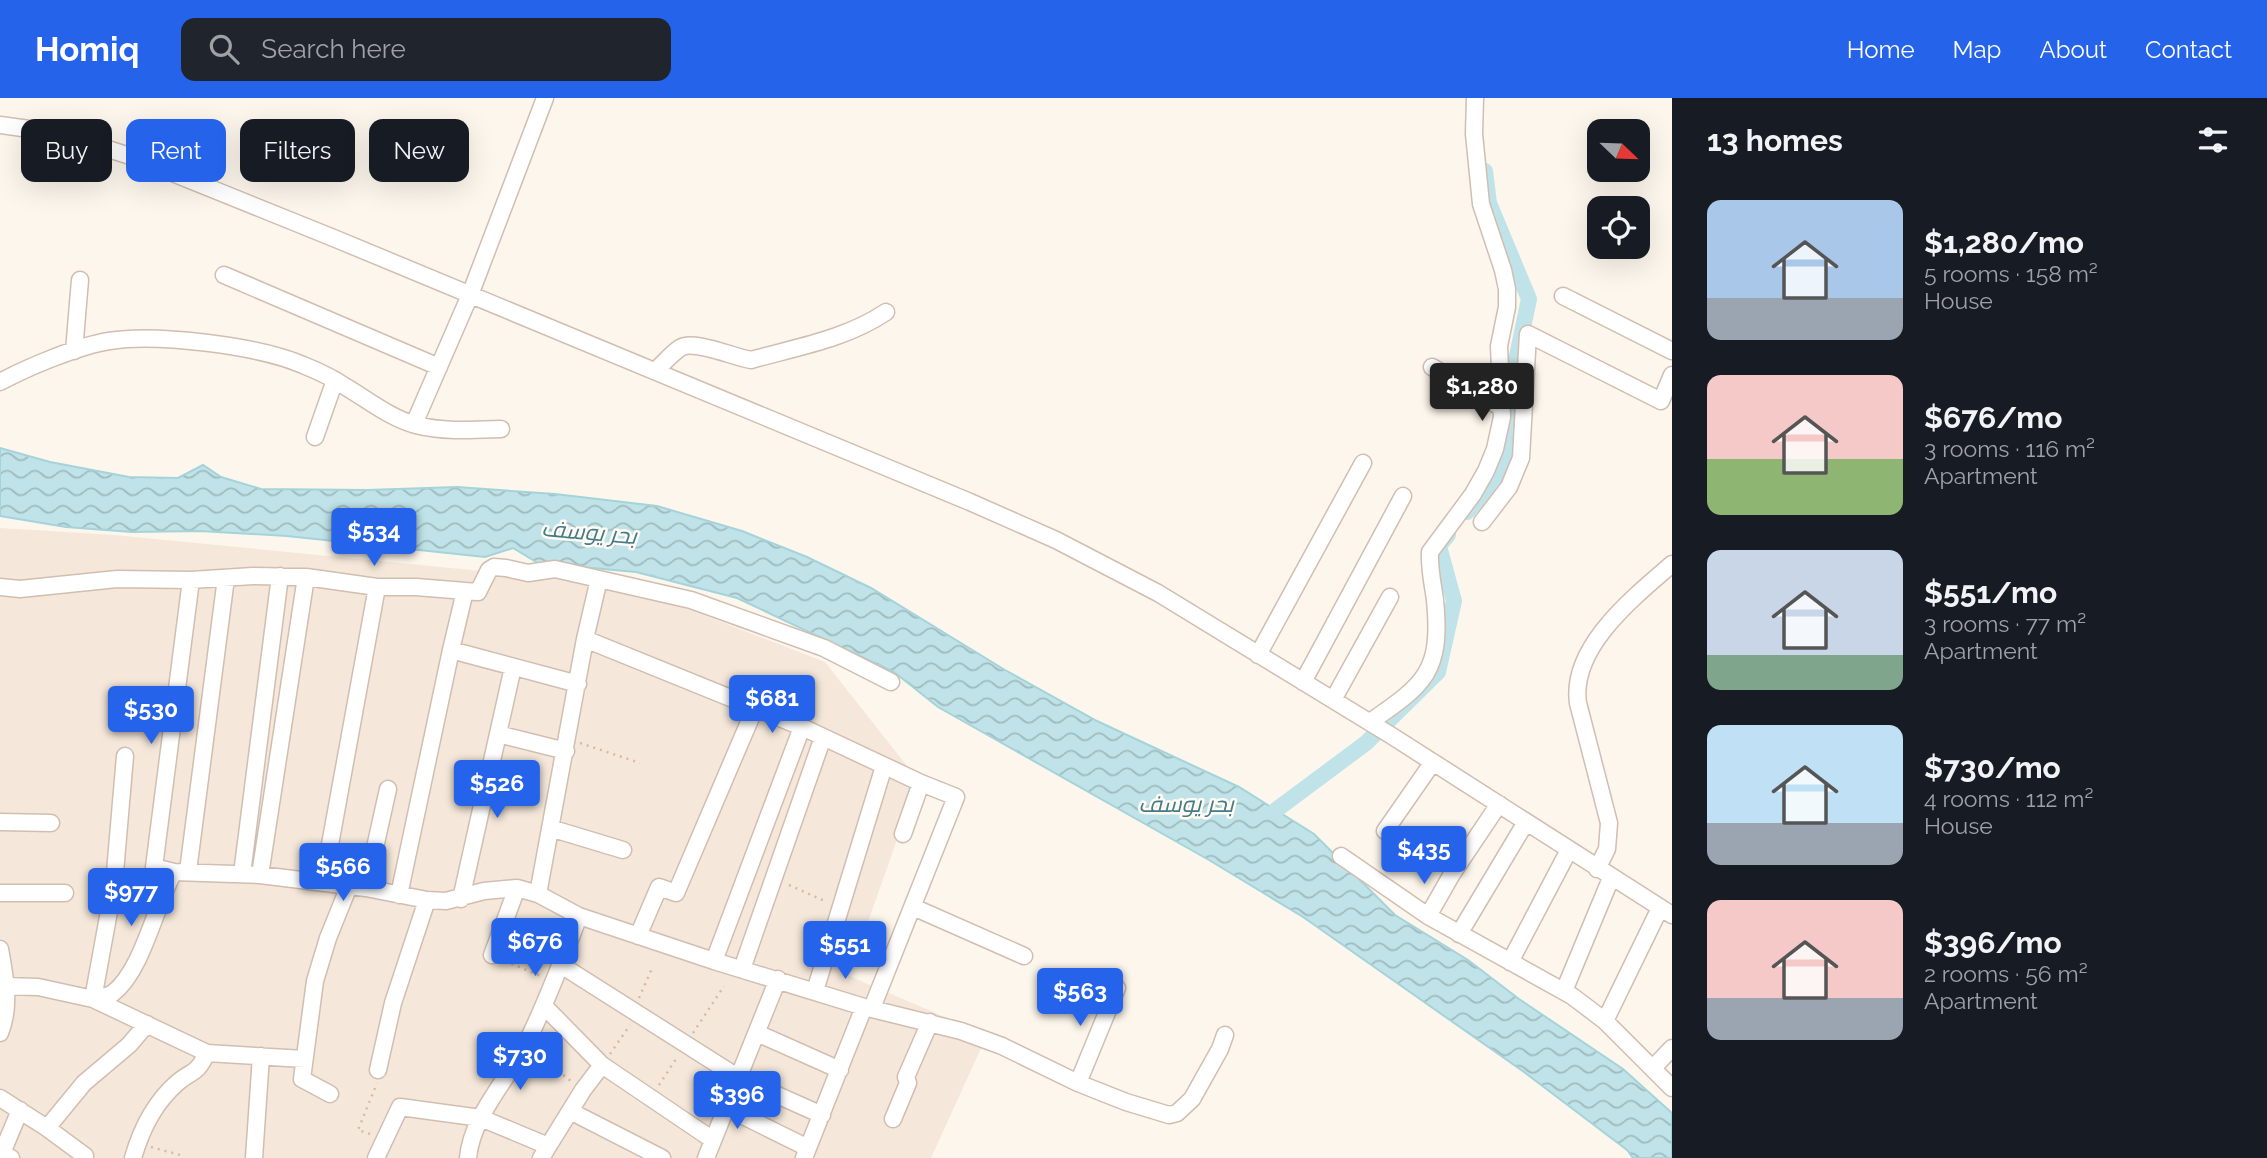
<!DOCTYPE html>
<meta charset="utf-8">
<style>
body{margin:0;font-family:Raleway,Cairo,sans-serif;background:#20242c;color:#f1f3f6;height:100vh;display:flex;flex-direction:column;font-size:26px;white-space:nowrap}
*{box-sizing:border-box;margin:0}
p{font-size:23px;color:#9ea1a6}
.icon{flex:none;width:38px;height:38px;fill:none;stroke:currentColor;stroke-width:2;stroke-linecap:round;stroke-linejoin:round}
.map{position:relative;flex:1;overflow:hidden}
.side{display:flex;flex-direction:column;background:#171b24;width:595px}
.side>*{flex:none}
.banner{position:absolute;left:21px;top:21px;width:665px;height:63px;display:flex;gap:14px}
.needle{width:46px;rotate:113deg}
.tools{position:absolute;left:1587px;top:21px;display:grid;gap:14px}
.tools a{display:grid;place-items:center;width:63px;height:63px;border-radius:14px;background:#171b24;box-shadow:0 7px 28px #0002;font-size:35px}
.price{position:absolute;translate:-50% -60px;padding:0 16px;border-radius:7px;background:#2563eb;color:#fff;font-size:23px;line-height:46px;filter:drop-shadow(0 2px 4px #0008)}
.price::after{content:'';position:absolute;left:50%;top:42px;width:21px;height:16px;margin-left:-10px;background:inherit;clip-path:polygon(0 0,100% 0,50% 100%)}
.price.current{background:#222;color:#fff}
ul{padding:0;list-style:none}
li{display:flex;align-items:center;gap:21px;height:175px;padding:0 35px}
li span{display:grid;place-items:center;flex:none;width:196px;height:140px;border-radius:14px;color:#555}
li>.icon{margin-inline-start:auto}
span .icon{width:84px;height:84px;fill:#fffc;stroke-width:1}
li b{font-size:30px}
h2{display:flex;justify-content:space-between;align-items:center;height:84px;padding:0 35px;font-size:30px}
.tag{padding:0 24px;border-radius:14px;background:#171b24;box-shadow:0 7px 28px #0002;font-size:24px;line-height:63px}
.tag.current{background:#2563eb;color:#fff}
header{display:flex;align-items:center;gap:42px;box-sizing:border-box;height:98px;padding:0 35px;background:#2563eb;color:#fff}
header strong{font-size:33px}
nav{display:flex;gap:38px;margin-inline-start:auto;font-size:24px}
.search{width:490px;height:63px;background:#20242c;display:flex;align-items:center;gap:18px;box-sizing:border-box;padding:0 24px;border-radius:14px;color:#9ea1a6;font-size:26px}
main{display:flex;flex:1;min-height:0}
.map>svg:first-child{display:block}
</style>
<header>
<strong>Homiq</strong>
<div class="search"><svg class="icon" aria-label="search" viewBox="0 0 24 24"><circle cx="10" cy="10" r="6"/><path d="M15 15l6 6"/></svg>Search here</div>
<nav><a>Home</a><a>Map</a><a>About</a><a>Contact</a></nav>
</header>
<main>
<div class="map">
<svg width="1672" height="1060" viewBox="0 0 1672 1060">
<defs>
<pattern id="water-waves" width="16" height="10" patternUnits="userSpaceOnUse" patternTransform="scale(1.75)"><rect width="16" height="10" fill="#bfe3e8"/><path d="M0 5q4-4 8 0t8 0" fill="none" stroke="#a0bbbe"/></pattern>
</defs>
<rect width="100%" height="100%" fill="#fdf6ec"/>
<!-- residential -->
<path fill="#f5e8da" d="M 0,430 L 114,437 L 626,487 L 825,564 L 918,682 L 849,878 L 987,937 L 931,1060 L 0,1060 Z"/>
<!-- water -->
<path fill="url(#water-waves)" stroke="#a5d3da" stroke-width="2" d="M 0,350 L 50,364 L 129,379 L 178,380 L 203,367 L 221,379 L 261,391 L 367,392 L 457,389 L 555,396 L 657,408 L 742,433 L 807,459 L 871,490 L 1005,572 L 1097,623 L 1239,689 L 1314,736 L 1395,817 L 1468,862 L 1519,901 L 1623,971 L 1672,1015 L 1672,1060 L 1633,1060 L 1627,1052 L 1524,974 L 1303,819 L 1209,762 L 938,609 L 894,574 L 737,500 L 636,474 L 538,465 L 513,450 L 485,459 L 287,438 L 200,433 L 132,434 L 66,429 L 0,418 Z"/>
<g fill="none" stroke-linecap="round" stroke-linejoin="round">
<!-- canal -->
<path stroke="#bfe3e8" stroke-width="16" d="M 1467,414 L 1506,369 L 1513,277 L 1529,201 L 1489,105 L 1485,73
M 1276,712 L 1366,645 L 1438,574 L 1454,503 L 1439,448 L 1448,437"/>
<!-- minor casing -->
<g stroke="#d1beb0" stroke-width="19">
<path id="minor" d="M 0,27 L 58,35 L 133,59 L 336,141 L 970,404 L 1056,442 L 1158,495 L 1392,638 L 1672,817
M 224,177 L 439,269
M 1563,198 L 1672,253
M 74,253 L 80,182
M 1432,269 L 1502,310
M 655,273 C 663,266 671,256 680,250 C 693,241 733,259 751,262 C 797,249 846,241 886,214
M 0,284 C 28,269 78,248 109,243 C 157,235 259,248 303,267 C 318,273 333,280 346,289 C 368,302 390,320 416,327 C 443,334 473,332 501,331
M 414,326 L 470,197 L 545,0
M 315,339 L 335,282
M 1482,424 L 1509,389 L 1521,360 L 1528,236 L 1661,303 L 1672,277
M 191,482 L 154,769 L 174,774 L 260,777 L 366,790 L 427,802 L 446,803 L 484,793 L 517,790 L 538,796 L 579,818 L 714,863 L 864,909 L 961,933 L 1002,948 L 1078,985 L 1126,1004 L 1169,1017 L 1177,1015 L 1192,1001 L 1220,951 L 1225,937
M 0,489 L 20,491 L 117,481 L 191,482 L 253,478 L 306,479 L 377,489 L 416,489 L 465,493
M 585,541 L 802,629 L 921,685 L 956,699 L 872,910
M 451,552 L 465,493 L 478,494 L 489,472 L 494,469 L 506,470 L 528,475 L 555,471 L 691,502 L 824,550 L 891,584
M 1258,557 L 1363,365
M 1303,584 L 1403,398
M 1333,602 L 1390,499
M 1370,624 C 1425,586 1442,574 1435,502 C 1433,487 1429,470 1430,454 L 1473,396 L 1486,373 L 1495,351 L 1502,319 L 1499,248 L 1507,209 L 1507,191 L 1503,172 L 1481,106 L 1474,36 L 1475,0
M 498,636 L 566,653
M 0,724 L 51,725
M 550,730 L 623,752
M 1385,733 L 1433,664
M 903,736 L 921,685
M 1341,758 L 1428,818 L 1572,898 L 1605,923 L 1672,990
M 1597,771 L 1607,751 L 1609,725 L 1578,605 C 1570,549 1634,499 1672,466
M 188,773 L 226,480
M 242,776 L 280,478
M 260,777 L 306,479
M 323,785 L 377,489
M 366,790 L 388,691
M 0,795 L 65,795
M 538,796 L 585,541 L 599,481
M 399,797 L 451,552 L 578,586
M 461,801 L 513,569
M 913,809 L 1024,858
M 1428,818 L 1452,776 L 1499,706
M 1459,836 L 1526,724
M 638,838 L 659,789 L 676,795 L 755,610
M 0,851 C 5,879 11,908 0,935
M 492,857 L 517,790
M 714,863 L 802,629
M 1510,864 L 1569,752
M 561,867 L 739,980 L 822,1017
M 742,871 L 823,639
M 5,888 L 38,889 L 93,901 L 207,955 L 304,961
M 815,893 L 884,668
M 1564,893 L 1611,780
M 93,901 L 114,786 L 125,658
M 93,901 C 100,899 107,899 113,895 C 143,872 156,805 174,774
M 544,908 L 602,967 L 713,1042
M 1605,923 L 1660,810
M 757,935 L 840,972
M 1653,970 L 1672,950
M 378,972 L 393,905 L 427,802
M 1078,985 L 1117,890
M 330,996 L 302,981 L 315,883 L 328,840 L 349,788
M 0,1000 L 47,1030 L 85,1058
M 727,1010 L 808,1050
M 570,1013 L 662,1060
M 893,1021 L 908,985 L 906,979 L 930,924
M 47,1030 L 84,985 L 129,947 L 147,926
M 11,1060 L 2,1055 L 20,1012
M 133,1060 C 141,1032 154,1005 177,985 C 193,971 195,979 207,955
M 254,1060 L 261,958
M 376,1060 L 400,1009 L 481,1020 L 548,1048
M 468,1060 C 472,1017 508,982 527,944 C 547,903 563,861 579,818
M 541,1060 L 583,992 L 602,967
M 706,1060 L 778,881
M 804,1060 L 864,909"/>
</g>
<!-- path -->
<path stroke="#d9b8a5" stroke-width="2.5" stroke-dasharray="2 5" stroke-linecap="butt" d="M 580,645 L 640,665
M 1396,742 L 1438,768
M 789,787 L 827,804
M 505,863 L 541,878
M 639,900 L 653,868
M 693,935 L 724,888
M 536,955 L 572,984
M 610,956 L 630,927
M 659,987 L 678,958
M 370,1036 L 358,1032 L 377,985
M 151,1049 L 184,1058"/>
<!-- minor -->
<use href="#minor" stroke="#fff" stroke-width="16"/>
</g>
<g text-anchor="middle" stroke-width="5" stroke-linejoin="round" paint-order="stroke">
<!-- water labels -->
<g font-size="23" font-style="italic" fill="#437c86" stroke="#fffaf3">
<text transform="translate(589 434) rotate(5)" y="8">بحر يوسف</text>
<text x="1186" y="714">بحر يوسف</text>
</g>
</g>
</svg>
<div class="tools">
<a><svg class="needle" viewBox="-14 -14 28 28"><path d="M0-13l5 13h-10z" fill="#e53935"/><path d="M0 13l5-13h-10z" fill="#9ea1a6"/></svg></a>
<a><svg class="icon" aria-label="locate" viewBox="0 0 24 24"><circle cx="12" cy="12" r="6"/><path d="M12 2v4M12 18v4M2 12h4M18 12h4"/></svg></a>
</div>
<b class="price current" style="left:1482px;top:325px">$1,280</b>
<b class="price" style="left:374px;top:470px">$534</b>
<b class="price" style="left:772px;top:637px">$681</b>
<b class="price" style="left:151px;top:648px">$530</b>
<b class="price" style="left:497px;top:722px">$526</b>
<b class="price" style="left:1424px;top:788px">$435</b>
<b class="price" style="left:343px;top:805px">$566</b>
<b class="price" style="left:131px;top:830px">$977</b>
<b class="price" style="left:535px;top:880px">$676</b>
<b class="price" style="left:845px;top:883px">$551</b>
<b class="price" style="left:1080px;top:930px">$563</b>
<b class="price" style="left:520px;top:994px">$730</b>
<b class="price" style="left:737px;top:1033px">$396</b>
<div class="banner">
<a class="tag">Buy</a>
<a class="tag current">Rent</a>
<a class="tag">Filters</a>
<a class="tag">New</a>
</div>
</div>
<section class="side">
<h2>13 homes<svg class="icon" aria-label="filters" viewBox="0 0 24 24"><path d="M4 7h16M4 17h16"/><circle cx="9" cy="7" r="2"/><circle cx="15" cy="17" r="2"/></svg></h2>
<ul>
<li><span style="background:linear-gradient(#a9c7e8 70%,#9aa5b1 0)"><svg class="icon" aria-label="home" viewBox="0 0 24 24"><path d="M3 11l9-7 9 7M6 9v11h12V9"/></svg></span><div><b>$1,280/mo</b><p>5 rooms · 158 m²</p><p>House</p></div></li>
<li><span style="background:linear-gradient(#f6c9c9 60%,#8fb573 0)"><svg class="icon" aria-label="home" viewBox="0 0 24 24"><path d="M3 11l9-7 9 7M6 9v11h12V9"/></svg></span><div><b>$676/mo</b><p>3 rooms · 116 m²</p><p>Apartment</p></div></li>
<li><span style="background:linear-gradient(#c9d6e8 75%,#7fa58c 0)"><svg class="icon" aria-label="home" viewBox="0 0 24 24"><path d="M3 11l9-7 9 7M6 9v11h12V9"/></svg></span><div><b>$551/mo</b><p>3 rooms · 77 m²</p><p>Apartment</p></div></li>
<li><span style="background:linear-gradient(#bfe0f5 70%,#9aa5b1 0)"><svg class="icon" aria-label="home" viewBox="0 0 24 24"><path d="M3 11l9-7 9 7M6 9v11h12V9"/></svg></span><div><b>$730/mo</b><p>4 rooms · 112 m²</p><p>House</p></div></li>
<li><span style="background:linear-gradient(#f6c9c9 70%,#9aa5b1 0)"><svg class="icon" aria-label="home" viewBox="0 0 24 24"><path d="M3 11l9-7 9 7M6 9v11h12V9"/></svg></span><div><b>$396/mo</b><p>2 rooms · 56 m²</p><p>Apartment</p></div></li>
</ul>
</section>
</main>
